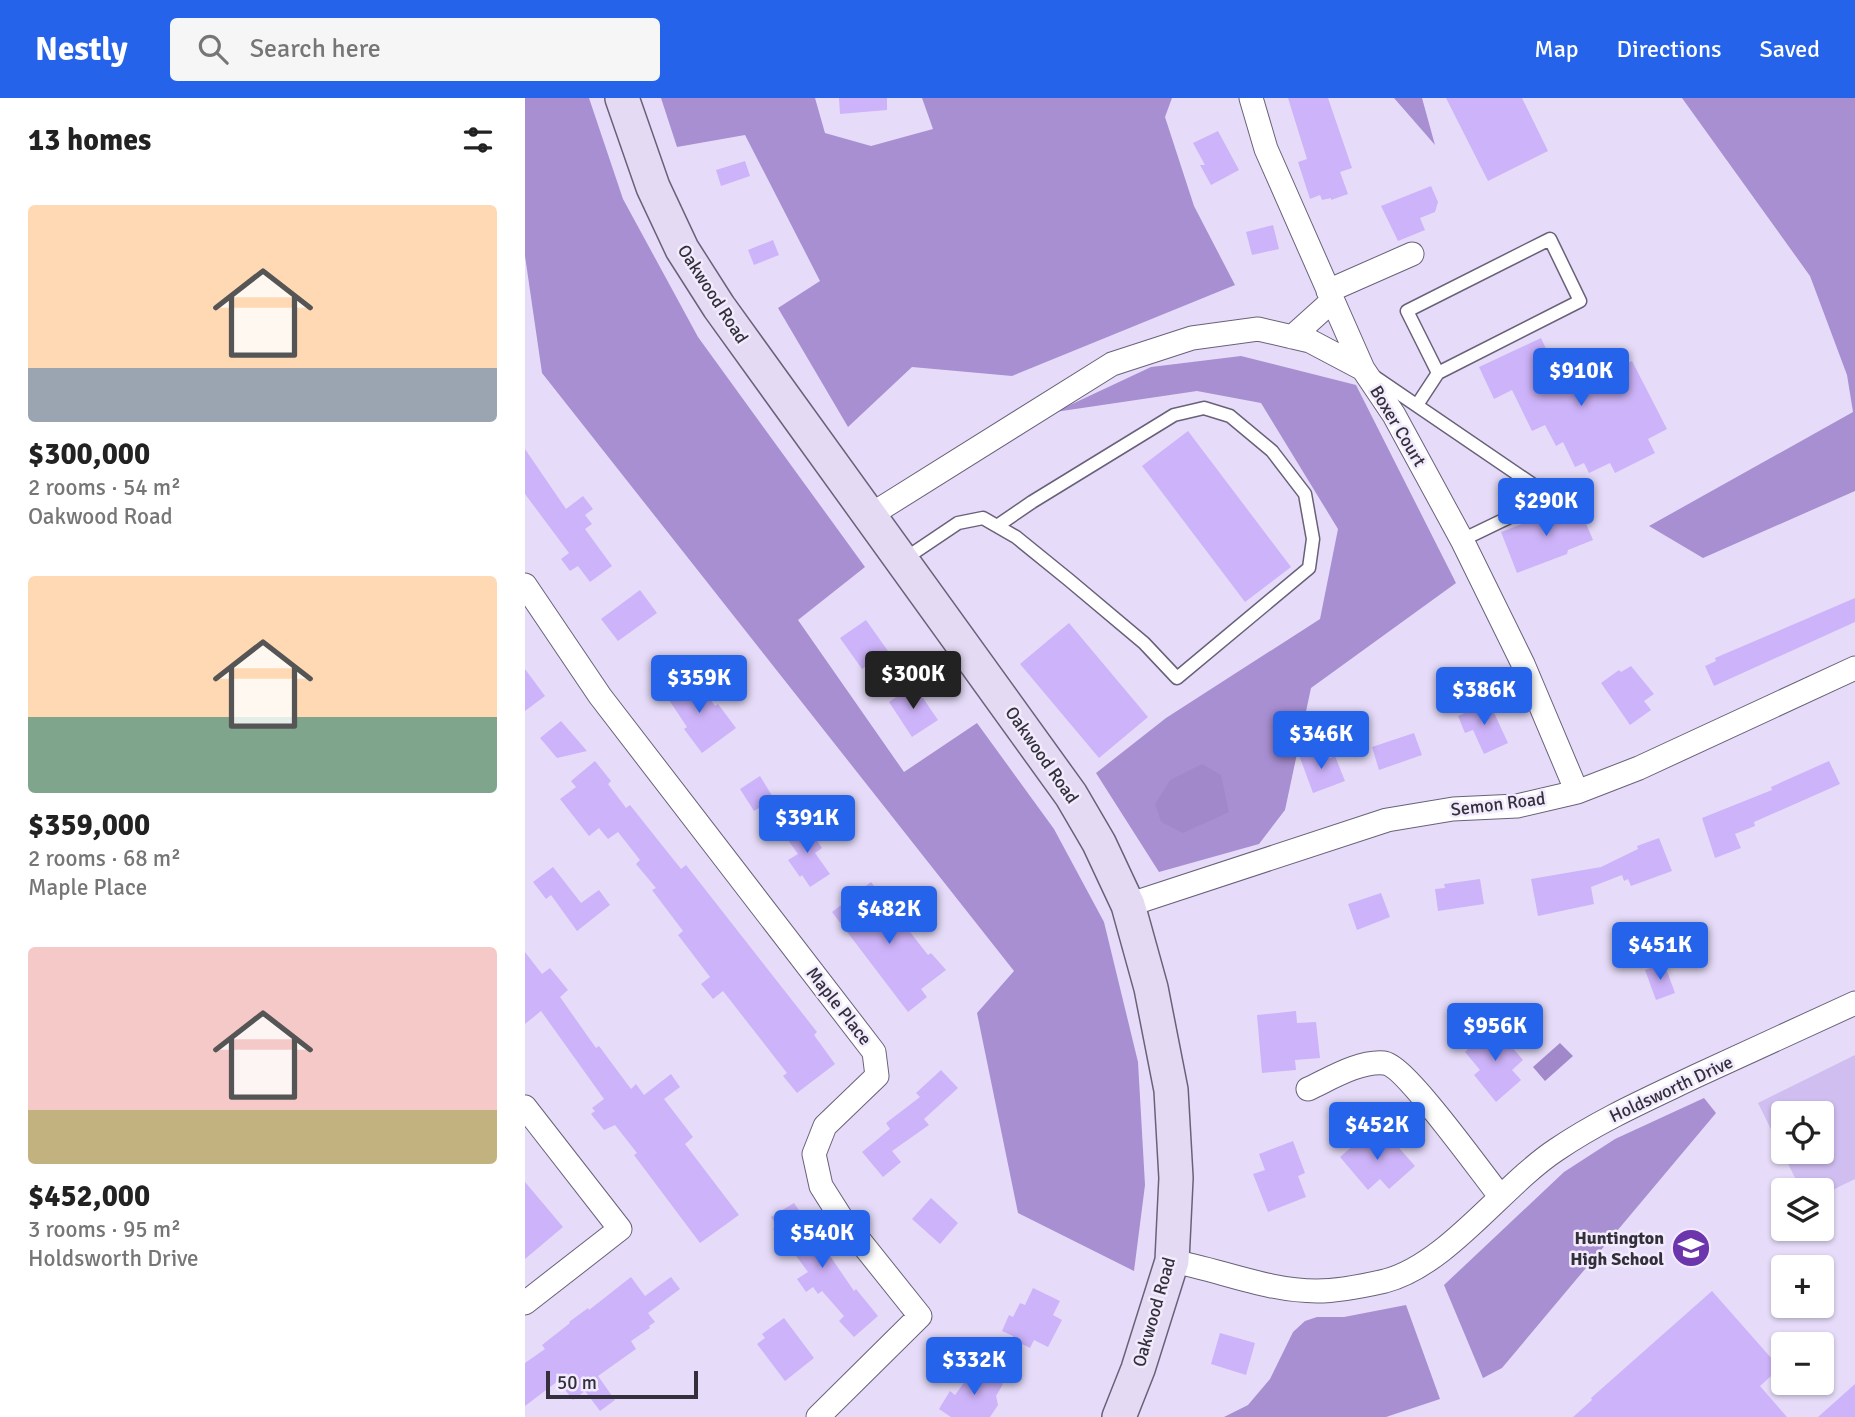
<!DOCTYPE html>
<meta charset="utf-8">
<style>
body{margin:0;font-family:Signika,sans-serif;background:#f6f6f6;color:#222;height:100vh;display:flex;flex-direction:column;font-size:26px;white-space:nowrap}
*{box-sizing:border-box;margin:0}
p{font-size:23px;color:#767676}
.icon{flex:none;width:38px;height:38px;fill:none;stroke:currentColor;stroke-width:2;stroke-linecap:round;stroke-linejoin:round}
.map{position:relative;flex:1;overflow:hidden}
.details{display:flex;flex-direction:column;background:#fff;width:525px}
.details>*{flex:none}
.fabs{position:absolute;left:1246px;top:1003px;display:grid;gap:14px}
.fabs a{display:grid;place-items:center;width:63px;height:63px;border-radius:7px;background:#fff;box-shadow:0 2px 5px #0004;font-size:35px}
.scale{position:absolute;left:21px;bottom:18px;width:152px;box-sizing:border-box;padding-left:7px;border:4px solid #34303b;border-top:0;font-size:19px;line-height:24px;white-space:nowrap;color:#34303b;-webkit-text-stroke:5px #f1ebfd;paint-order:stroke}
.price{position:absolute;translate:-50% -60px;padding:0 16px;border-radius:7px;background:#2563eb;color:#fff;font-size:23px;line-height:46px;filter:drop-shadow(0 2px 4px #0008)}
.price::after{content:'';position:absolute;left:50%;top:42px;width:21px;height:16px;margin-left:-10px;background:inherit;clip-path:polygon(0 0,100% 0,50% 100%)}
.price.selected{background:#222;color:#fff}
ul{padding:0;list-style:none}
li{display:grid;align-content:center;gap:14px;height:371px;padding:0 28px}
li span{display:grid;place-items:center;height:217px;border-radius:7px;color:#555}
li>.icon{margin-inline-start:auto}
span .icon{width:126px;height:126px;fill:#fffc;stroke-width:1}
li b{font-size:30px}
h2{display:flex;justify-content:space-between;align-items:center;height:84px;padding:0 28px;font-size:30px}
header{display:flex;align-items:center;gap:42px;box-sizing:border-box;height:98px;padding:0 35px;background:#2563eb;color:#fff}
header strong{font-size:33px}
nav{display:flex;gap:38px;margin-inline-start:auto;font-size:24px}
.search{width:490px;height:63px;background:#f6f6f6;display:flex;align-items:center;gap:18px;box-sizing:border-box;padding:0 24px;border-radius:7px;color:#767676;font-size:26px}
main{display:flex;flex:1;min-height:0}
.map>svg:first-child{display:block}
</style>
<header>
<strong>Nestly</strong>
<div class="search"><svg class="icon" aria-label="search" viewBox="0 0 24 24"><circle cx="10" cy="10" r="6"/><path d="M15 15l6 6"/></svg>Search here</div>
<nav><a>Map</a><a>Directions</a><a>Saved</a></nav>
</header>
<main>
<section class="details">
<h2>13 homes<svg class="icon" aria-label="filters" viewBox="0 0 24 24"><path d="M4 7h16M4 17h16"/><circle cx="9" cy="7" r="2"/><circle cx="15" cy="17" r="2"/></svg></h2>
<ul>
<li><span style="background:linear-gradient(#ffd9b3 75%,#9aa5b1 0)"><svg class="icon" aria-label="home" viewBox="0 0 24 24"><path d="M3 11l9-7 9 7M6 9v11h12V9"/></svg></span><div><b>$300,000</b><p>2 rooms · 54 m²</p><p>Oakwood Road</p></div></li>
<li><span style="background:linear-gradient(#ffd9b3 65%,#7fa58c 0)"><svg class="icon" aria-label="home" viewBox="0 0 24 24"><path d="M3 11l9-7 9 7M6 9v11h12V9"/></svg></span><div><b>$359,000</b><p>2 rooms · 68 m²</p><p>Maple Place</p></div></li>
<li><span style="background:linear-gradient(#f6c9c9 75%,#c2b280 0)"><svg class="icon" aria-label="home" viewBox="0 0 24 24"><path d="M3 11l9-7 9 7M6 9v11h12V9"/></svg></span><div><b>$452,000</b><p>3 rooms · 95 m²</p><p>Holdsworth Drive</p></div></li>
</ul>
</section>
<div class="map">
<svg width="1330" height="1319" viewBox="0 0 1330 1319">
<rect width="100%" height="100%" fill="#e6dcf9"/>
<!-- green -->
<path fill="#d0bef1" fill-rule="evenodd" d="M 1330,957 L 1330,1081 L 1297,1097 L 1297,1092 L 1276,1092 L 1233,1005 ZM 1258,1015 L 1297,1015 L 1297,1054 L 1258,1054 Z"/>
<!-- forest -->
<path fill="#a88fd2" d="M 0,0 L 64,0 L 98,101 L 173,239 L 340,469 L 273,522 L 379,674 L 452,625 L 529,731 L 579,824 L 613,964 L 620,1087 L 609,1173 L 493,1115 L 452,915 L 489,873 L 17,275 L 0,158 Z
M 136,0 L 290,0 L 300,35 L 346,48 L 408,31 L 397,0 L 647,0 L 640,19 L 669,108 L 710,187 L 487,278 L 387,269 L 323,329 L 253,210 L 295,183 L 220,37 L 152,49 Z
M 869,0 L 897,0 L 910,47 Z
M 1157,0 L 1330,0 L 1330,393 L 1178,460 L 1124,428 L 1328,314 L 1322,277 L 1285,178 Z
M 716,258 L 831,287 L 931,485 L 786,590 L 760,712 L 734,746 L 634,774 L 571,675 L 641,620 L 795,521 L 813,431 L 736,305 L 672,293 L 530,314 L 626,269 Z
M 1179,1000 L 1191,1015 L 977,1270 L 958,1280 L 919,1187 L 1039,1074 L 1090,1041 Z
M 881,1207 L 915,1301 L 861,1319 L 699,1319 L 723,1307 L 745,1281 L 768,1234 L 780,1223 L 792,1219 L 819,1219 Z"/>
<!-- water -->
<path fill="#a188cb" d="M 677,666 L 696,677 L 704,714 L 658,735 L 636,724 L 630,706 L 645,682 Z
M 1035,945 L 1048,958 L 1020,983 L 1008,969 Z"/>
<!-- building -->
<path fill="#cdb3f9" d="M 314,0 L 362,0 L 362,12 L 315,16 Z
M 763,0 L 803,0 L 827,70 L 815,74 L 823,96 L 806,102 L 806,100 L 797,102 L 795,97 L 785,101 L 773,64 L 782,61 Z
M 921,0 L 997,0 L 1023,53 L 963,83 Z
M 693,33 L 714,72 L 686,87 L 675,67 L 680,67 L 668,45 Z
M 220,63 L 225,78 L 196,88 L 191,72 Z
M 906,88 L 913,104 L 910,114 L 895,120 L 900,132 L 873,143 L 856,108 Z
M 748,127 L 754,151 L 727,157 L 721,134 Z
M 248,142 L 254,157 L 229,167 L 223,152 Z
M 1016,240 L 1042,296 L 1107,263 L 1142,331 L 1123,341 L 1130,355 L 1090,375 L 1085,365 L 1064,375 L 1059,365 L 1050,369 L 1038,344 L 1031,348 L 1020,327 L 1007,333 L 987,292 L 969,301 L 954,269 Z
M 663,333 L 766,469 L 720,504 L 617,368 Z
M 0,351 L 41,411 L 58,398 L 68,411 L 60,417 L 67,426 L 60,431 L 87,468 L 65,484 L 53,468 L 45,473 L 36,461 L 44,455 L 0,396 Z
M 1042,409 L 1044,415 L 1055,411 L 1068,442 L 1043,452 L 1042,456 L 992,475 L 976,434 Z
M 115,492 L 132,515 L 93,543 L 76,521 Z
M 1330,500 L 1330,524 L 1189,588 L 1180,568 L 1191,563 L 1190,560 Z
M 341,522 L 363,553 L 337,571 L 315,540 Z
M 544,525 L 623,619 L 574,660 L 495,566 Z
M 1106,568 L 1129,596 L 1119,603 L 1126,612 L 1105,627 L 1076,585 L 1094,572 L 1096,574 Z
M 0,571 L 20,598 L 0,613 Z
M 157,580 L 165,592 L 175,586 L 190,608 L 193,606 L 211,630 L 177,655 L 159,631 L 162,629 L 138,593 Z
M 389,587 L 413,622 L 387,639 L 364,604 Z
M 964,604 L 983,645 L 959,656 L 948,632 L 940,635 L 933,618 Z
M 36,623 L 62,653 L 32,660 L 15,640 Z
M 889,635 L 897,657 L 854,672 L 847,649 Z
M 791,650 L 796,664 L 810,658 L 820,683 L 788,695 L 774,657 Z
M 70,663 L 86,683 L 83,686 L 101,710 L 105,707 L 156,771 L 161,767 L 292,934 L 289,937 L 310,966 L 272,995 L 258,978 L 262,975 L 198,893 L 188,901 L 176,886 L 185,879 L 153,837 L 158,833 L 127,792 L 131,790 L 111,766 L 115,762 L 93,734 L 83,741 L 74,730 L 64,738 L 35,701 L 51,689 L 46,683 Z
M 1304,663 L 1315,686 L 1229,724 L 1230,728 L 1210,736 L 1216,750 L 1190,760 L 1177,720 L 1247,692 L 1246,689 Z
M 235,678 L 249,701 L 229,713 L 215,691 Z
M 279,724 L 297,750 L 290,755 L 305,776 L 285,789 L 277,777 L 275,779 L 263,762 L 273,756 L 260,738 Z
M 1134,740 L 1147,773 L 1106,788 L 1103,781 L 1099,783 L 1097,777 L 1066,789 L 1069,806 L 1013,818 L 1006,781 L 1076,769 L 1113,751 L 1112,748 Z
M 28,769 L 56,805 L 74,792 L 85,807 L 52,833 L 26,797 L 21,801 L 8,784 Z
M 955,781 L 959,806 L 913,813 L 910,791 L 920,790 L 919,786 Z
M 346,784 L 403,857 L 406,855 L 421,872 L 396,891 L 402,899 L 383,914 L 307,814 Z
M 856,795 L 865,819 L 832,832 L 823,806 Z
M 0,854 L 17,876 L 25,870 L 43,892 L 35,899 L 71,950 L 74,948 L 106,991 L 111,986 L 119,997 L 146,976 L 155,989 L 139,1001 L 168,1039 L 160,1046 L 214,1117 L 175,1145 L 109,1057 L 112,1055 L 90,1027 L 79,1032 L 66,1016 L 70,1013 L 67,1010 L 79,1001 L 16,913 L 0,926 Z
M 1139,865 L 1150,895 L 1131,902 L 1120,872 Z
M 771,913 L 772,925 L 791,924 L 795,960 L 770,962 L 771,972 L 737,975 L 732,917 Z
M 969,928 L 998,962 L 987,972 L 996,982 L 971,1004 L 949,977 L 955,972 L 940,954 Z
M 416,972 L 433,990 L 399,1021 L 404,1027 L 367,1053 L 376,1064 L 358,1079 L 337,1054 L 365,1031 L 361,1025 L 395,999 L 391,995 Z
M 845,1033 L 860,1050 L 868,1043 L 890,1068 L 864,1091 L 855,1081 L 843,1092 L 815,1059 Z
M 768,1043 L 780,1075 L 773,1078 L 781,1099 L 743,1114 L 728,1076 L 740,1072 L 734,1056 Z
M 0,1084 L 38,1129 L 0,1161 Z
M 406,1100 L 433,1125 L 415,1146 L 387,1121 Z
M 269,1105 L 329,1193 L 331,1191 L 353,1218 L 329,1239 L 314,1223 L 319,1218 L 297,1193 L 293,1196 L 288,1189 L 281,1194 L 272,1181 L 283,1174 L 263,1147 L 260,1149 L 248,1131 L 251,1127 L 246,1119 Z
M 106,1179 L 120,1198 L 146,1179 L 155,1191 L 123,1215 L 130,1224 L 124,1228 L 125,1230 L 106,1243 L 111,1251 L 73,1278 L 90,1302 L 75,1313 L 60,1293 L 48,1302 L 33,1283 L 0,1308 L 0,1265 L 20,1251 L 17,1247 L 45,1225 L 44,1224 L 63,1210 L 64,1212 Z
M 508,1190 L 535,1203 L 528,1217 L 537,1222 L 523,1249 L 509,1242 L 505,1250 L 487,1241 L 488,1238 L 477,1233 L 484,1217 L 488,1219 L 495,1205 L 500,1207 Z
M 1187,1193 L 1255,1270 L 1235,1288 L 1262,1319 L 1048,1319 L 1067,1302 L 1066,1300 Z
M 259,1220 L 289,1260 L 260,1283 L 232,1246 L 240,1240 L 237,1236 Z
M 695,1235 L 730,1245 L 721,1277 L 686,1266 Z
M 451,1268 L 478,1286 L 471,1298 L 473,1307 L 465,1319 L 426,1319 L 414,1311 L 425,1293 L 430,1297 Z
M 1330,1286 L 1330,1319 L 1293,1319 Z"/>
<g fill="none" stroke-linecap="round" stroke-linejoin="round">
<!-- lane casing -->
<g stroke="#69617a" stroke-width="15">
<path id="lane" d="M 850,279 L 1026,399 L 937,442
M 892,307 L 913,275 L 1055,203 L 1025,141 L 882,213 L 913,275
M 378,462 L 433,425 L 458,420 L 491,439 L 544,482 L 619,545 L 652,580 L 784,470 L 788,441 L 780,396 L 747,353 L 705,318 L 679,310 L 649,317 L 507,404 L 472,428"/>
</g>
<!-- street casing -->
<g stroke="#69617a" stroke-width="25">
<path id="street" d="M 726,0 L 741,51 L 838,271
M 803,193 L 887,156
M 767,239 L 807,203
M 344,418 L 587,266 L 667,240 L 733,231 L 785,243 L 838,271 L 869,317 L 937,442 L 998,566 L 1052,694
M 0,487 L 75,598 L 349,954 L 352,978 L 300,1028 L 289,1056 L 296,1088 L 315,1118 L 395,1218 L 293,1319
M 603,807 L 862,722 L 928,711 L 992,708 L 1052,694 L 1114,670 L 1330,570
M 783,991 C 805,981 833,963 859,965 C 880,967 958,1077 975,1098
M 0,1009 L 95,1131 L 0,1205
M 647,1163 C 695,1172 743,1193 792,1193 C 814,1193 838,1188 860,1183 C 922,1167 977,1088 1031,1052 C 1075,1022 1123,1001 1171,978 C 1224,954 1277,929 1330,905"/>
</g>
<!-- secondary casing -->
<g stroke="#69617a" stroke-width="36">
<path id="secondary" d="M 97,0 L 128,89 L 157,151 L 194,209 L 546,697 L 574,745 L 603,807 L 626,890 L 646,992 L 651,1080 L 647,1163 L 613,1271 L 594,1319"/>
</g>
<!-- lane -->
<use href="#lane" stroke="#fff" stroke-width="12"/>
<!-- street -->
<use href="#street" stroke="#fff" stroke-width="23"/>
<!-- secondary -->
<use href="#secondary" stroke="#e4daf3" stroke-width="33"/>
</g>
<!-- icons -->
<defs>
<g id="school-disc" transform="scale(2.0125)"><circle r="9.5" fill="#6c35ac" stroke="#f1ebfd"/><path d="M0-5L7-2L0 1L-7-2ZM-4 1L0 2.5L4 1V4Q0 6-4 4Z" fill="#fff"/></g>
</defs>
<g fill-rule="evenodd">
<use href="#school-disc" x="1166" y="1150"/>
</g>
<g text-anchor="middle" stroke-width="5" stroke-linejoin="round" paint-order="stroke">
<!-- street labels -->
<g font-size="18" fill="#34303b" stroke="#f1ebfd">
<text transform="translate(188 196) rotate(57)" y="6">Oakwood Road</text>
<text transform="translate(873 328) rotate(59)" y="6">Boxer Court</text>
<text transform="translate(517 657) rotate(55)" y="6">Oakwood Road</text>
<text transform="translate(973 706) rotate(-7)" y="6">Semon Road</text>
<text transform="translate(314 908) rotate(52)" y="6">Maple Place</text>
<text transform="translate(1146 991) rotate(-25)" y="6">Holdsworth Drive</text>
<text transform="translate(629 1214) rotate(-74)" y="6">Oakwood Road</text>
</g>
<!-- poi labels -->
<g font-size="18" font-weight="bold" fill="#34303b" stroke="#f1ebfd" text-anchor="end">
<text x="1139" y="1146">Huntington<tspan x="1139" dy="21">High School</tspan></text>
</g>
</g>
</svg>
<div class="fabs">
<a><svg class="icon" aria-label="locate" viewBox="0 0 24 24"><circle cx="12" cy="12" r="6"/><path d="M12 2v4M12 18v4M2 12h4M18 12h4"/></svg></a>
<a><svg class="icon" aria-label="layers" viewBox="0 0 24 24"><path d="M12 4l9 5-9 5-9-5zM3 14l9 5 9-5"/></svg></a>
<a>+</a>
<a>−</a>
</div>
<div class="scale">50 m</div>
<b class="price" style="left:1056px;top:310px">$910K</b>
<b class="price" style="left:1021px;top:440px">$290K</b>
<b class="price selected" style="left:388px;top:613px">$300K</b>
<b class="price" style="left:174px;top:617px">$359K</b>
<b class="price" style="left:959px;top:629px">$386K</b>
<b class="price" style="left:796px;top:673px">$346K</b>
<b class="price" style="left:282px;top:757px">$391K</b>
<b class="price" style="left:364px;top:848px">$482K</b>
<b class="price" style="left:1135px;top:884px">$451K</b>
<b class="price" style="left:970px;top:965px">$956K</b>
<b class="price" style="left:852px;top:1064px">$452K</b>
<b class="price" style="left:297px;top:1172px">$540K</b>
<b class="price" style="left:449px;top:1299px">$332K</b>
</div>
</main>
